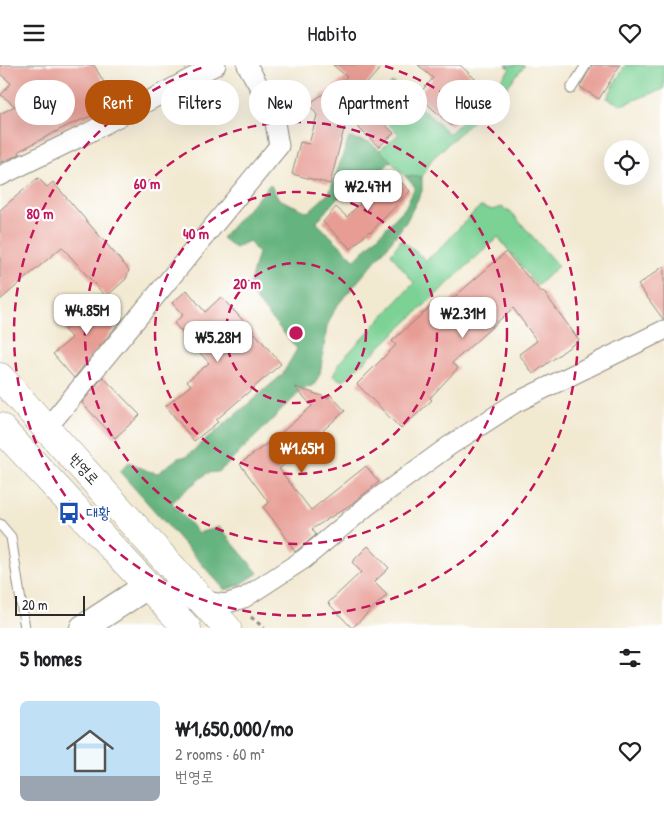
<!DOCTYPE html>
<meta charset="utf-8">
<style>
body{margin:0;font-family:"Patrick Hand","Poor Story",sans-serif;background:#f6f6f6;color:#202124;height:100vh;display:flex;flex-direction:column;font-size:19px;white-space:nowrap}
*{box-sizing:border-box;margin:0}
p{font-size:16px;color:#757577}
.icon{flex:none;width:28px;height:28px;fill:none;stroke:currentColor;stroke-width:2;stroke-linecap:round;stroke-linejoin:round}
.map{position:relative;height:563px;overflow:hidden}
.drawer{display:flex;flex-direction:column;background:#fff;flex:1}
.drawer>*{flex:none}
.guide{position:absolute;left:15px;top:15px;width:635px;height:45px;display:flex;gap:10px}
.controls{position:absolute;left:604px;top:75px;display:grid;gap:10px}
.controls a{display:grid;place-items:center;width:45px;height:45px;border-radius:50%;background:#fff;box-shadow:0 5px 20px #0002;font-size:25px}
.scale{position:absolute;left:15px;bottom:12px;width:70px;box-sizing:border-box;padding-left:5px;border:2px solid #2b2b2b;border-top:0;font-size:14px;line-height:18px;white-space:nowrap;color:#2b2b2b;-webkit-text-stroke:4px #fff;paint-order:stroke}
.price{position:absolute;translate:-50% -42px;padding:0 11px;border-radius:10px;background:#fff;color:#222;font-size:16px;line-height:32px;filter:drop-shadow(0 1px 2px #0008)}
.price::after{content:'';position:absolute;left:50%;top:30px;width:15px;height:11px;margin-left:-8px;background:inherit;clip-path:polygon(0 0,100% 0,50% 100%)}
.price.active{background:#b45309;color:#fff}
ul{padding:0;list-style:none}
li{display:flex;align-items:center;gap:15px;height:125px;padding:0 20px}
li+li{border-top:1px solid #e0e0e0}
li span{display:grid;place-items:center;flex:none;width:140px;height:100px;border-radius:8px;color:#555}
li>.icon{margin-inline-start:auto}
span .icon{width:60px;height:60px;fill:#fffc;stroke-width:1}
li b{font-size:21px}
h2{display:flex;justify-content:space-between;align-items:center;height:60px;padding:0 20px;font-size:21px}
.pill{padding:0 18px;border-radius:22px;background:#fff;box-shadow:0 5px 20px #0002;font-size:18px;line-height:45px}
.pill.active{background:#b45309;color:#fff}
header{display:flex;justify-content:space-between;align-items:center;height:65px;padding:0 20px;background:#fff;font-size:22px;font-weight:600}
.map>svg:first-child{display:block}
</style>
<header><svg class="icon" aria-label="menu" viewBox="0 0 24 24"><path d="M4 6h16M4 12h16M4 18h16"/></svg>Habito<svg class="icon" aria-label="heart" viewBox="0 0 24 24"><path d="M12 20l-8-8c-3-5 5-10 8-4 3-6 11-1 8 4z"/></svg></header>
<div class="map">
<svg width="664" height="563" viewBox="0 0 664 563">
<rect width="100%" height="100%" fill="#fff"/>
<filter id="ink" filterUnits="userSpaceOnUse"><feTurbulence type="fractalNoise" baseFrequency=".02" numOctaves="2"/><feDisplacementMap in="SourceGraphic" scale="10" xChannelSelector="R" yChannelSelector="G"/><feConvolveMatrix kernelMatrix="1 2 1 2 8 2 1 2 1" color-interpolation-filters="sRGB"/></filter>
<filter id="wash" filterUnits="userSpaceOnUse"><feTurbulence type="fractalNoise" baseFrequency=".0096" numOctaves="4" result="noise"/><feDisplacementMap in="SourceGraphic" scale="20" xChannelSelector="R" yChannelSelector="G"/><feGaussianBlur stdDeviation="1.12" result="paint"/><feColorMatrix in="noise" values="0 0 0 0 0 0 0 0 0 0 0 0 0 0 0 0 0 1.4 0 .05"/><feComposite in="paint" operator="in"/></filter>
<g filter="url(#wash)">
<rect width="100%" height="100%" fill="#f2e9d1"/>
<!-- green -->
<path fill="#7cd195" stroke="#547e60" d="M 506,0 L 525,0 L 502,28 L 432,94 L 422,112 L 405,111 L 380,85 L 399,69 L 369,41 L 393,17 L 449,69 C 471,49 491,27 510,4 Z
M 625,0 L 664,0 L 664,24 L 621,40 L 607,33 Z
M 481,141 L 493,145 L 502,142 L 513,149 L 558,201 L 537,221 L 498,172 L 343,316 L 333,311 L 339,298 L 414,218 L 391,189 L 401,175 L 426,195 C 447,181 461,157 481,141 Z"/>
<!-- forest -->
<path fill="#65b37e" stroke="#486f54" d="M 349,73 L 370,77 L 380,85 L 391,96 L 356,133 L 348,128 L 337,133 L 318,155 L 317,158 L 354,194 L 358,192 L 405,143 L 415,122 L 405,111 L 422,112 L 422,126 L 406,157 L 387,182 L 336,242 L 327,261 L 320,309 L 314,320 L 303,324 L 228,399 L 218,407 L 207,408 L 177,432 L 172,438 L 198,468 L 219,462 L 258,508 L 240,520 L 225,525 L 120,407 L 129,397 L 148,406 L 158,408 L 178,393 L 187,391 L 282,310 L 297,284 L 248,225 L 258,188 L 249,176 L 235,183 L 222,173 L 270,119 L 279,134 L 308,147 L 329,128 Z"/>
<g id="blocks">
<!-- building -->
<path fill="#e79d94" d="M 0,0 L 94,0 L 111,30 L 103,34 L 108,44 L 69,60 L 19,86 L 20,89 L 0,98 L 0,49 L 15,41 L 1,30 L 11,18 L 0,9 Z
M 333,0 L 383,0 L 355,32 L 394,68 L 379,82 L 347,52 L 330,119 L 292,109 L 300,77 L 309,79 L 317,50 L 309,39 L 347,12 Z
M 418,0 L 460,0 L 485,23 L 451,61 L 418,30 L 433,13 Z
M 592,0 L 620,0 L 599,34 L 580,22 Z
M 391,107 L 410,126 L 371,167 L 369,166 L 351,184 L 323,157 L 336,142 L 347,152 Z
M 38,113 L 47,122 L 53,117 L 129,205 L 126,214 L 106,232 L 62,182 L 0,235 L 0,145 Z
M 506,187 L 541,227 L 543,226 L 579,275 L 533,309 L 519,289 L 537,276 L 513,243 L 452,298 L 458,303 L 430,333 L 432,335 L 401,364 L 357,319 L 396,280 L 392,276 L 438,235 L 444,241 Z
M 664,201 L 664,254 L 663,254 L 638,220 Z
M 187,225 L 205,247 L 221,232 L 254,267 L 281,299 L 216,355 L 218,357 L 194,376 L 166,341 L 191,320 L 187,316 L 209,298 L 174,258 L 183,250 L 172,238 Z
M 100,231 L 122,254 L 74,313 L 53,289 L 72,273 L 64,265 Z
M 103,312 L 140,350 L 115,373 L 82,338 Z
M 295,322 L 328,333 L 331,330 L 345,346 L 279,404 L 311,445 L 366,401 L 379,417 L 350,440 L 312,464 L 316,470 L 295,487 L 281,465 L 263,442 L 269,438 L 240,399 L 281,368 L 312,341 Z
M 368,481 L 389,503 L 374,517 L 387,530 L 352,563 L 328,538 L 361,507 L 352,497 Z"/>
</g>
</g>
<g filter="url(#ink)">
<use href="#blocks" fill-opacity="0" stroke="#8e8a7e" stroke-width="1"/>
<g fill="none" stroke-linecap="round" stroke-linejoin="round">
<!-- lane casing -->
<g stroke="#8e8a7e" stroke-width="11">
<path id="lane" d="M 571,24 L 586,0
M 0,459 L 11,472 L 25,563"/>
</g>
<!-- street casing -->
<g stroke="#8e8a7e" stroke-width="21">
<path id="street" d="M 0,111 L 88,68 L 216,0
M 47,363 L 279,81 L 273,46 L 247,0
M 151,522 L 199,537 L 203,536 L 225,539 L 244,533 L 304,494 L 367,441 L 449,381 L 515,338 L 664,265"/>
</g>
<!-- secondary casing -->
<g stroke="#8e8a7e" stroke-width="28">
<path id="secondary" d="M 83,563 L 147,521"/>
</g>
<!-- primary casing -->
<g stroke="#8e8a7e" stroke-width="29">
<path id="primary" d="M 0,312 L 227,563
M 0,362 L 187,563"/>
</g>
<!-- path -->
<path stroke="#8e8a7e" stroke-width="3" stroke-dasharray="4 4" stroke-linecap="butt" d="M 251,552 L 264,563"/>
<!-- lane -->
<use href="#lane" stroke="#fff" stroke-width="9"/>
<!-- street -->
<use href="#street" stroke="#fff" stroke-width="19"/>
<!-- secondary -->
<use href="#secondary" stroke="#fff" stroke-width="26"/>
<!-- primary -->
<use href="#primary" stroke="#fff" stroke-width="28"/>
</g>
</g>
<!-- distance rings -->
<g fill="none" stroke="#c2185b" stroke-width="2.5" stroke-dasharray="9 6">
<circle cx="296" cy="268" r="70"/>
<circle cx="296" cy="268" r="141"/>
<circle cx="296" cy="268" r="211"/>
<path d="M385 1A282 282 0 1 1 207 1"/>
</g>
<!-- icons -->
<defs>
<g id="bus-bare" transform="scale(1.725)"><path d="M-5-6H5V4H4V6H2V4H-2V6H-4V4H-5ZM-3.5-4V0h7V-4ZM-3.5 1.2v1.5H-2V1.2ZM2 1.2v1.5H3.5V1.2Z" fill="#1a4fb4" stroke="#fff" stroke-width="2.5" paint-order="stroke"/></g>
</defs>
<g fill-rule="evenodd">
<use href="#bus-bare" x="69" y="448"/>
</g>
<g text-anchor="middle" stroke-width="4.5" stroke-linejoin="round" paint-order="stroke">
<!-- street labels -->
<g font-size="15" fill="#2b2b2b" stroke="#fff">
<text transform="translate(84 404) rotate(48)" y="5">번영로</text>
</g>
<!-- transit labels -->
<g font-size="15" fill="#164399" stroke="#fff" text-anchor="start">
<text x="86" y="453">대황</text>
</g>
</g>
<circle cx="296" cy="268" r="8" fill="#c2185b" stroke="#fff" stroke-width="2.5"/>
<g font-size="15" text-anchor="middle" font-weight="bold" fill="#c2185b" stroke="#fff" stroke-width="4.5" stroke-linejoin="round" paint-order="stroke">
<text x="147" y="124">60 m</text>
<text x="40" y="154">80 m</text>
<text x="196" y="174">40 m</text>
<text x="247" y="224">20 m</text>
</g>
</svg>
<div class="controls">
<a><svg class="icon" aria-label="locate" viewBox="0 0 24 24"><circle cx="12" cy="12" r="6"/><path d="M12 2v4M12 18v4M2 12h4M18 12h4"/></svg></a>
</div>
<div class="scale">20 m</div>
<b class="price" style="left:368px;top:147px">₩2.47M</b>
<b class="price" style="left:87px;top:271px">₩4.85M</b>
<b class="price" style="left:463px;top:274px">₩2.31M</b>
<b class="price" style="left:218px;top:298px">₩5.28M</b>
<b class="price active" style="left:302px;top:409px">₩1.65M</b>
<div class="guide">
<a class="pill">Buy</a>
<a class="pill active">Rent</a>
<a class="pill">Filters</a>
<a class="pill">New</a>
<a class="pill">Apartment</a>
<a class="pill">House</a>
</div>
</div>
<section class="drawer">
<h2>5 homes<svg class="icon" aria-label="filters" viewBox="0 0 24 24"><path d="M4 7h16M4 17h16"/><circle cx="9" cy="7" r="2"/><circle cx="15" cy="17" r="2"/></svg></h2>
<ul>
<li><span style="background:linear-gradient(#bfe0f5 75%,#9aa5b1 0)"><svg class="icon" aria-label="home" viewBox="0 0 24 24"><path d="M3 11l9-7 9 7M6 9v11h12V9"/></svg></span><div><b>₩1,650,000/mo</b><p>2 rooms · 60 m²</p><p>번영로</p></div><svg class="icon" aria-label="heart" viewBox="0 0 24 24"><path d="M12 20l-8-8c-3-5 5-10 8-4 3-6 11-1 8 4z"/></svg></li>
</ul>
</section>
